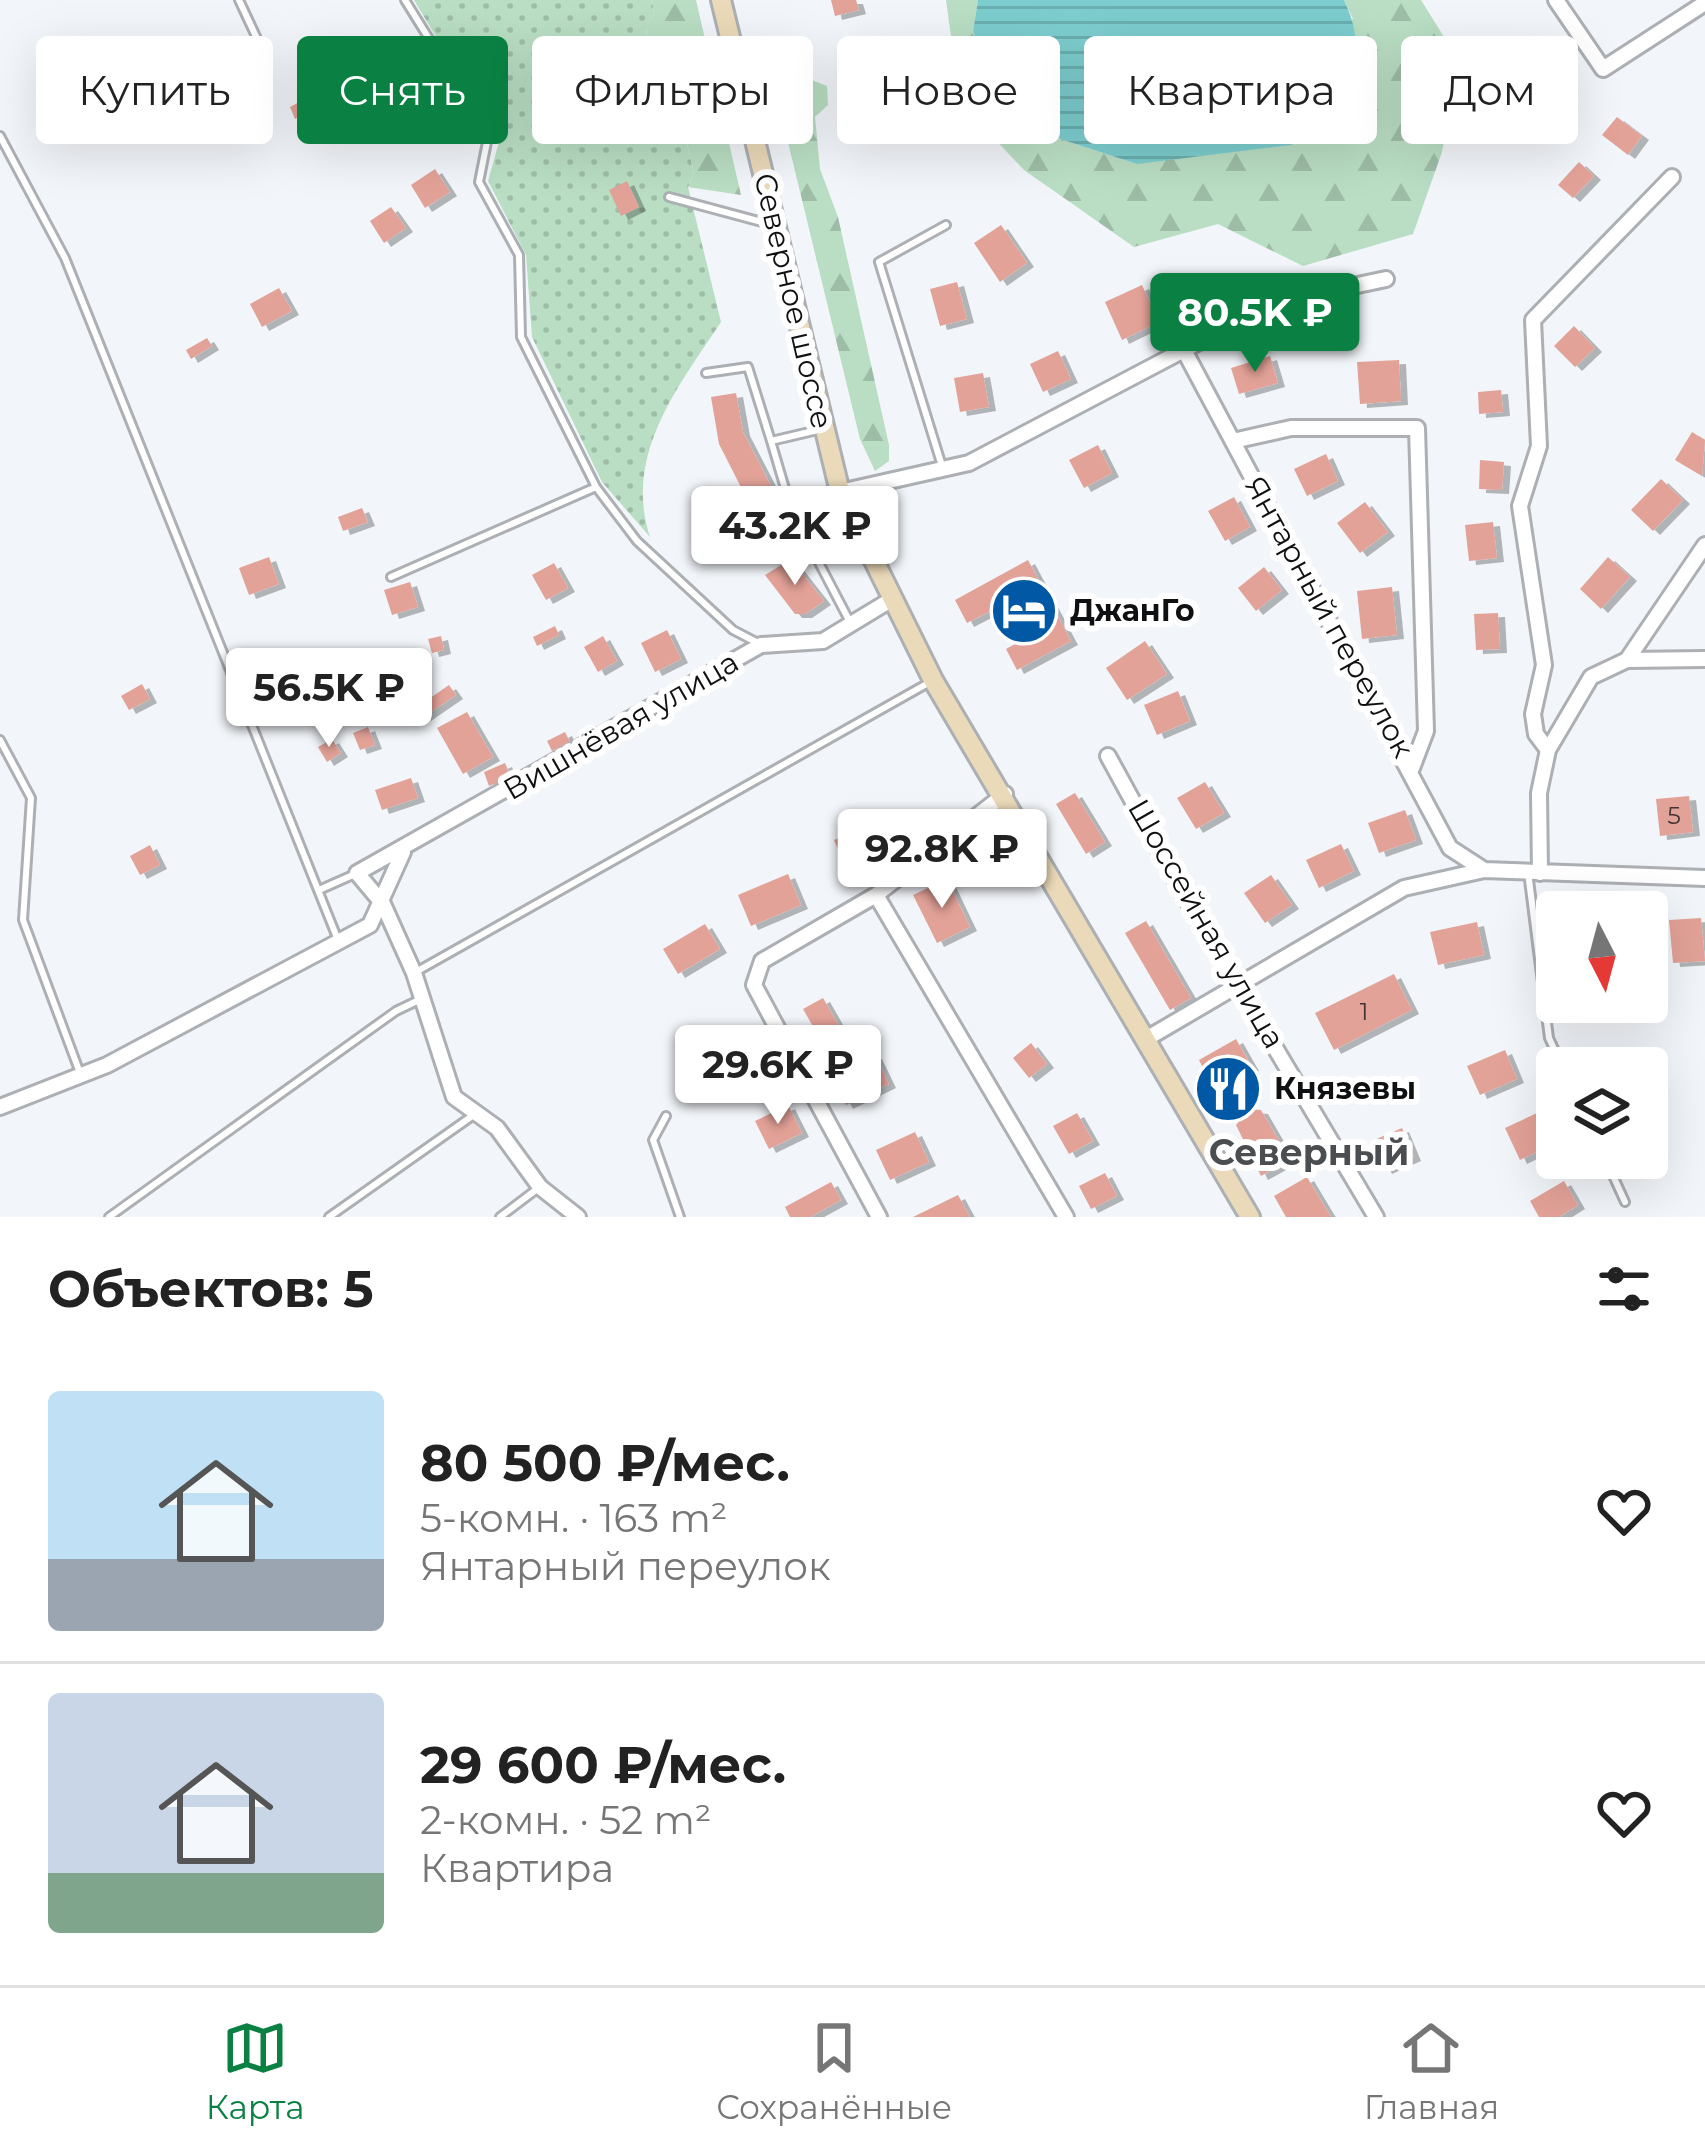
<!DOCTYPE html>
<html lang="ru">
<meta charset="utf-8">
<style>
body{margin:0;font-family:Montserrat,sans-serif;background:#f6f6f6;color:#222;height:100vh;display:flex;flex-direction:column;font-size:45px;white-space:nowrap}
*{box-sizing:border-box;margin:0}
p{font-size:39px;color:#767676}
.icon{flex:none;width:66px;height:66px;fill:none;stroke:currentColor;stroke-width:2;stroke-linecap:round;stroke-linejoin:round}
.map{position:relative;height:1217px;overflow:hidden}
.drawer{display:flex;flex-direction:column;background:#fff;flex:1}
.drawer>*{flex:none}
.hud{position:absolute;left:36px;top:36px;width:1635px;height:108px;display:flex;gap:24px}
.needle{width:78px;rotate:174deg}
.controls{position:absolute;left:1536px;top:891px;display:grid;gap:24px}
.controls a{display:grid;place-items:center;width:132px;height:132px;border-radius:12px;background:#fff;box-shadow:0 12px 48px #0002;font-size:60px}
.price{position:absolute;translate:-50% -102px;padding:0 27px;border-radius:12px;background:#fff;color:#222;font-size:39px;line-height:78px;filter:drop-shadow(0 3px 6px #0008)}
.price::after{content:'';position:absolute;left:50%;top:72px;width:36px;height:27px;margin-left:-18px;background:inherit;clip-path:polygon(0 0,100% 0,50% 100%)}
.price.active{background:#0b8043;color:#fff}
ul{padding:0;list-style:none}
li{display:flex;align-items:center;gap:36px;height:300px;padding:0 48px}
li+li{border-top:3px solid #e0e0e0}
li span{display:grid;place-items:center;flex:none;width:336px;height:240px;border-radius:12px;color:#555}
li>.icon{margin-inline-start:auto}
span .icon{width:144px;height:144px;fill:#fffc;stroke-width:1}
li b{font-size:51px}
h2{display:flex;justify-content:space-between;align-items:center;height:144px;padding:0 48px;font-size:51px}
.tag{padding:0 42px;border-radius:12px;background:#fff;box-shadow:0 12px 48px #0002;font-size:42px;line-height:108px}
.tag.active{background:#0b8043;color:#fff}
.menu{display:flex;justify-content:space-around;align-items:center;height:168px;border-top:3px solid #e0e0e0;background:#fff;font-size:33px;color:#767676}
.menu a{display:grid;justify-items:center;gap:6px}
.menu .active{color:#0b8043}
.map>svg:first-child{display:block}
</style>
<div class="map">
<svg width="1705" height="1217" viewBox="0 0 1705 1217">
<defs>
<pattern id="grass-dots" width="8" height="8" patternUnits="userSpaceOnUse" patternTransform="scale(3)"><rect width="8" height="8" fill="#b9dec3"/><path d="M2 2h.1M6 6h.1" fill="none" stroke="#9ebda6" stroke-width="1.8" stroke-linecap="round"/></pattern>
<pattern id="forest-firs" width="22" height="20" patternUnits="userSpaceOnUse" patternTransform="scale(3)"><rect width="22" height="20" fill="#b9dec3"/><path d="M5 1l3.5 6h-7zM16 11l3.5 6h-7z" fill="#9ebda6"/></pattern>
<pattern id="water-rules" width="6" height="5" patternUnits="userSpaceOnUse" patternTransform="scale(3)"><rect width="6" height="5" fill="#7dcdce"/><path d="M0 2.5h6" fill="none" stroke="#6bafb0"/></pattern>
<filter id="shadow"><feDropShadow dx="7" dy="4" stdDeviation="0" flood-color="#0004"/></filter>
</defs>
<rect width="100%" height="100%" fill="#f2f5f9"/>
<!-- grass -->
<path fill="url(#grass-dots)" d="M 414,0 L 652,0 L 654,13 L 646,29 L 657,96 L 682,122 L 694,173 L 688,187 L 721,322 C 678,387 623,455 650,537 L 602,482 L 532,337 L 526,255 L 488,181 L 499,142 Z"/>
<!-- forest -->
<path fill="url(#forest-firs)" d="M 652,0 L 696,0 L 741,195 L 688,187 L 694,173 L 682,122 L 657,96 L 646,28 L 654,13 Z
M 946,0 L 978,0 L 973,31 L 984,70 L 1060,139 L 1137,164 L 1353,19 L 1344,0 L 1421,0 L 1459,61 L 1442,152 L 1413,234 L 1303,266 L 1218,224 L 1134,247 L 1024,170 L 960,102 Z
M 794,73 L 827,86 L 828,105 L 815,117 L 820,169 L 838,217 L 889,445 L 889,461 L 875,471 L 860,439 L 778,101 L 782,84 Z"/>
<!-- water -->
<path fill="url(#water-rules)" d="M 978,0 L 1344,0 C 1362,37 1359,74 1347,111 L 1291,145 L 1137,164 L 1060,139 L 984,70 L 973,31 Z"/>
<!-- building -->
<path fill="#e3a298" filter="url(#shadow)" d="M 831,0 L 856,0 L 859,10 L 835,16 Z
M 347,57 L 358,77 L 332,91 L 321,71 Z
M 303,100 L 309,111 L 295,119 L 290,107 Z
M 1617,117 L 1642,136 L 1628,155 L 1602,135 Z
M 1579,162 L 1594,176 L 1573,198 L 1558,185 Z
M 435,169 L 450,192 L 425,208 L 411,185 Z
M 627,181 L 639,207 L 621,216 L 609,190 Z
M 391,207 L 406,228 L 384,243 L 370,221 Z
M 1001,225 L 1027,263 L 1000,282 L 974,243 Z
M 957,282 L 967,319 L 940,326 L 930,289 Z
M 1142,285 L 1159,322 L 1122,340 L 1105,302 Z
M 279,288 L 292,311 L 262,327 L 250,304 Z
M 1574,326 L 1595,348 L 1575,367 L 1554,346 Z
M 207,338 L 212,346 L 191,359 L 186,350 Z
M 1058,351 L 1071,379 L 1043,392 L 1030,364 Z
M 1270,356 L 1278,383 L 1239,394 L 1231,368 Z
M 1399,360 L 1401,401 L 1360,404 L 1357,362 Z
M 983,373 L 989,407 L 960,412 L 954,378 Z
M 1501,390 L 1503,412 L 1479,414 L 1478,392 Z
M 736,393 L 743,432 L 772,488 L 748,501 L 719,444 L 711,397 Z
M 1692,432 L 1705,440 L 1702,476 L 1675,460 Z
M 1098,445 L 1112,473 L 1084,488 L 1069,460 Z
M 1326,454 L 1338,481 L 1307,496 L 1294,469 Z
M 1480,460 L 1504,462 L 1502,490 L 1479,489 Z
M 1661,479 L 1683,500 L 1653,531 L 1631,510 Z
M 720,493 L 724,509 L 708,513 L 704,497 Z
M 1234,497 L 1250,527 L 1225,541 L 1208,511 Z
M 1365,502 L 1388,532 L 1360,553 L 1337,523 Z
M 362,508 L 368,522 L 343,531 L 338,517 Z
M 751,508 L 766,540 L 746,550 L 730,518 Z
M 1493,522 L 1497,558 L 1469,561 L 1465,525 Z
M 269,557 L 279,584 L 249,595 L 239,568 Z
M 1608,557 L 1630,577 L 1601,609 L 1580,589 Z
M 791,559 L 824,601 L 805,614 L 795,614 L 765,575 Z
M 1028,560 L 1071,641 L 1017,670 L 1006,649 L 1029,636 L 1010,601 L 967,623 L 955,600 Z
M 554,563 L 568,588 L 546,600 L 532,575 Z
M 1264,567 L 1282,590 L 1256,611 L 1238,588 Z
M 410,582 L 418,607 L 392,615 L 384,590 Z
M 1392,587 L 1397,635 L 1362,639 L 1357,591 Z
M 1498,613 L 1500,649 L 1476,650 L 1474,614 Z
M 555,626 L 559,635 L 537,646 L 533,637 Z
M 667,630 L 681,659 L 655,672 L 641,643 Z
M 441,636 L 444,650 L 432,653 L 428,639 Z
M 603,636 L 617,661 L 598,672 L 584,647 Z
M 1145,641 L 1167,674 L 1127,700 L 1106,668 Z
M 279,681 L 283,694 L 260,701 L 256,689 Z
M 142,684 L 150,699 L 129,710 L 121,696 Z
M 449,685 L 456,695 L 424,717 L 417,707 Z
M 1178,691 L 1190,721 L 1157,735 L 1144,705 Z
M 467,712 L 493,757 L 463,774 L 437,728 Z
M 368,727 L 375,745 L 360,750 L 353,733 Z
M 565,732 L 570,742 L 552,751 L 547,741 Z
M 332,739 L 341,753 L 327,762 L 318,747 Z
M 505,763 L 511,777 L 489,786 L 484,772 Z
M 411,778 L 418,798 L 382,810 L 375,790 Z
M 1205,782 L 1224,813 L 1196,829 L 1177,798 Z
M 1075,793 L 1105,842 L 1086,854 L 1056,804 Z
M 1689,796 L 1693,832 L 1660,836 L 1656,799 Z
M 1405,810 L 1416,840 L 1379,853 L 1368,823 Z
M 873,823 L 887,855 L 848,872 L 834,840 Z
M 1341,844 L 1354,871 L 1319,888 L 1306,860 Z
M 150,845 L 160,865 L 140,875 L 130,856 Z
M 788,874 L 801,905 L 751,926 L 738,895 Z
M 1271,875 L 1292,905 L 1265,923 L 1244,893 Z
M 947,879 L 970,927 L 937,943 L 913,895 Z
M 1701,918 L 1705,961 L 1673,963 L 1669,920 Z
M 1146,921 L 1191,998 L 1170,1010 L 1125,933 Z
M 1477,922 L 1484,955 L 1438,965 L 1430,932 Z
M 705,924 L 720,949 L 678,974 L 663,949 Z
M 1394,974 L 1412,1010 L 1334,1050 L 1315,1013 Z
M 823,998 L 839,1026 L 819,1037 L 803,1009 Z
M 750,1035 L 764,1061 L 715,1086 L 701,1060 Z
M 1236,1039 L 1252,1067 L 1241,1073 L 1249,1087 L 1221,1103 L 1199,1060 Z
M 1031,1043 L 1047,1064 L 1029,1078 L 1013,1058 Z
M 1505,1050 L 1517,1079 L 1480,1095 L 1467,1066 Z
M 1647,1050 L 1648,1068 L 1600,1068 L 1599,1052 Z
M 875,1055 L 889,1084 L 846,1105 L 832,1077 Z
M 788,1105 L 802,1133 L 769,1149 L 755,1121 Z
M 1550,1107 L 1557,1142 L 1520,1160 L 1505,1128 Z
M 1249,1109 L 1261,1110 L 1290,1160 L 1261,1176 L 1236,1125 Z
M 1077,1113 L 1093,1141 L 1069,1154 L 1053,1126 Z
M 1402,1128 L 1414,1157 L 1385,1170 L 1372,1141 Z
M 915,1132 L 929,1162 L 890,1180 L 876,1150 Z
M 1105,1173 L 1117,1196 L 1091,1209 L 1079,1186 Z
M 1307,1177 L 1331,1217 L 1286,1217 L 1274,1196 Z
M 1564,1181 L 1578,1205 L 1559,1217 L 1539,1217 L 1530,1201 Z
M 831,1182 L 841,1200 L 810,1217 L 790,1217 L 785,1207 Z
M 958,1195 L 970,1217 L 913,1217 Z"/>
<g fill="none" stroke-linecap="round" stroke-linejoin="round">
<!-- service casing -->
<g stroke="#acafb3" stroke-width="12">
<path id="service" d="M 239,0 L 260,45
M 405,0 L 477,116 L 487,142 L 479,182 L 519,255 L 521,337 L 596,487 L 637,541 L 733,630 L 758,643
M 0,136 L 65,258 L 338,940
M 669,197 L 773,225
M 706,373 L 748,367 L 771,441 L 822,429
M 771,441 L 791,509 L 851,624
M 942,466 L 879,262 L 946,225
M 391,577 L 596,487
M 0,740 L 31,798 L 23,920 L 80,1073
M 1528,872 L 1549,1038 L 1563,1068
M 319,890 L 355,874
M 414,973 L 930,682
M 666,1116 L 653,1140 L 680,1217
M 1605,1158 L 1625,1202
M 109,1217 L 396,1011 L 419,1000
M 329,1217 L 475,1114
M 500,1217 L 537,1189"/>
</g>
<!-- minor casing -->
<g stroke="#acafb3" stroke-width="20">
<path id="minor" d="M 1556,0 L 1603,69 L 1705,3
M 1185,352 L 1450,848 L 1484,870
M 1233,441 L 1291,428 L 1417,428 L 1426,731 L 1412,768
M 840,492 L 969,463 L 1273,303 L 1386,279
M 1627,660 L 1705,659
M 1548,750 L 1536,734 L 1533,714 L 1544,665 L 1520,506 L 1539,446 L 1533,320 L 1672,177
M 1108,756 L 1184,895 L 1376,1217
M 1005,794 L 876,895 L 1066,1217
M 1540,873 L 1539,793 L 1548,750 L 1591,677 L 1627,660 L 1705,545
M 876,895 L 762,961 L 754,985 L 879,1217
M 1146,1039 L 1404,888 L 1484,870 L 1705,878
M 0,1107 L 107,1065 L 370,925 L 403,852
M 578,1217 L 540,1187 L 497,1128 L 454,1097 L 414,973 L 383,904 L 357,873 L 761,645 L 823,641 L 889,601"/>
</g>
<!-- secondary casing -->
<g stroke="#acafb3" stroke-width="24">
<path id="secondary" d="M 721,0 L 840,492 L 933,680 L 1250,1217"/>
</g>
<!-- service -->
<use href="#service" stroke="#fff" stroke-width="6"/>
<!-- minor -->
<use href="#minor" stroke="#fff" stroke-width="14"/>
<!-- secondary -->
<use href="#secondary" stroke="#ebdab9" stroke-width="18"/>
</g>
<!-- icons -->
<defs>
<g id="hotel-disc" transform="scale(3.45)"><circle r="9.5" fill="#0158a5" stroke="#fff"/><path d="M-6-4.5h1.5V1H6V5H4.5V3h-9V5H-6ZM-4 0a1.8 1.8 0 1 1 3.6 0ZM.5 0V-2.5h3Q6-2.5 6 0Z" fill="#fff"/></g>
<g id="restaurant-disc" transform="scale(3.45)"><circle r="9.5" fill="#0158a5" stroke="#fff"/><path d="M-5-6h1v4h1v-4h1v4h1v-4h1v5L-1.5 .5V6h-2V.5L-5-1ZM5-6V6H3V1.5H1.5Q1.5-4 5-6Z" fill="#fff"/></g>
</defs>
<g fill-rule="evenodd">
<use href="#hotel-disc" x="1024" y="611"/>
<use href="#restaurant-disc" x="1228" y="1089"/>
</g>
<g text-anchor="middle" stroke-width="12" stroke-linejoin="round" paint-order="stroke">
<!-- number labels -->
<g font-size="24" fill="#443434">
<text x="1674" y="824">5</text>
<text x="1364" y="1020">1</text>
</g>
<!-- street labels -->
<g font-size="30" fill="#0f1012" stroke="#fff">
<text transform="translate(793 301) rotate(77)" y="10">Северное шоссе</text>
<text transform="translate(1329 617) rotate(61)" y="10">Янтарный переулок</text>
<text transform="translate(621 726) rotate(-30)" y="10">Вишнёвая улица</text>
<text transform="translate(1206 924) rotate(60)" y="10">Шоссейная улица</text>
</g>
<!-- poi labels -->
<g font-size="30" font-weight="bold" fill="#0f1012" stroke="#fff" text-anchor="start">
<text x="1070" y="621">ДжанГо</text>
<text x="1274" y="1099">Князевы</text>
</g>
<!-- quarter labels -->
<g font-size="36" font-weight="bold" fill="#4b4e51" stroke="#fff">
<text x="1309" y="1165">Северный</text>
</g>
</g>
</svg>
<div class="controls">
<a><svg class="needle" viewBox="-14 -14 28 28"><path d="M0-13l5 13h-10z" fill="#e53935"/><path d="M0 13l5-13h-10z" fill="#767676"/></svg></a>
<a><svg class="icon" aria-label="layers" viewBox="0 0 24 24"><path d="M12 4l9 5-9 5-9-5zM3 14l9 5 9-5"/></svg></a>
</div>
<b class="price active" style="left:1255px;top:375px">80.5K ₽</b>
<b class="price" style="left:795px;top:588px">43.2K ₽</b>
<b class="price" style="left:329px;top:750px">56.5K ₽</b>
<b class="price" style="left:942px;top:911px">92.8K ₽</b>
<b class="price" style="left:778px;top:1127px">29.6K ₽</b>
<div class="hud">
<a class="tag">Купить</a>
<a class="tag active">Снять</a>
<a class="tag">Фильтры</a>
<a class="tag">Новое</a>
<a class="tag">Квартира</a>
<a class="tag">Дом</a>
</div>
</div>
<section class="drawer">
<h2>Объектов: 5<svg class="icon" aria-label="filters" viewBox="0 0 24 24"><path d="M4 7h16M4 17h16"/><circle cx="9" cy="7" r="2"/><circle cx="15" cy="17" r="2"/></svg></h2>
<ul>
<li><span style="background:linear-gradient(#bfe0f5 70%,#9aa5b1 0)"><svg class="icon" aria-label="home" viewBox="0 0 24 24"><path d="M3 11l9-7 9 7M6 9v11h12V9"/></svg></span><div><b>80 500 ₽/мес.</b><p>5-комн. · 163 m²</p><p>Янтарный переулок</p></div><svg class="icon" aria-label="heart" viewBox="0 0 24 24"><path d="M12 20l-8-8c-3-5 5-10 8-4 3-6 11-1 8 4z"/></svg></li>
<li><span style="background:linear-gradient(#c9d6e8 75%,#7fa58c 0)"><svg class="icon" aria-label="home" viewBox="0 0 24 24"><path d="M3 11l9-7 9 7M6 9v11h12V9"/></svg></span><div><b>29 600 ₽/мес.</b><p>2-комн. · 52 m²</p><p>Квартира</p></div><svg class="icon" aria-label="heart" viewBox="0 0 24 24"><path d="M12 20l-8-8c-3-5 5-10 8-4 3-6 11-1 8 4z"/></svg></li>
</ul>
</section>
<nav class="menu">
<a class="active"><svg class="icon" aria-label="map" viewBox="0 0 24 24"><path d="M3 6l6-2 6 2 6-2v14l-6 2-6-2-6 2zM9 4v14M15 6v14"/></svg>Карта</a>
<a><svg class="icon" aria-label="saved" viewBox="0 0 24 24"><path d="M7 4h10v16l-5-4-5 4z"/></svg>Сохранённые</a>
<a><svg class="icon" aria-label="home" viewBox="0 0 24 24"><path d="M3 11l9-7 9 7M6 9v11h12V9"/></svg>Главная</a>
</nav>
